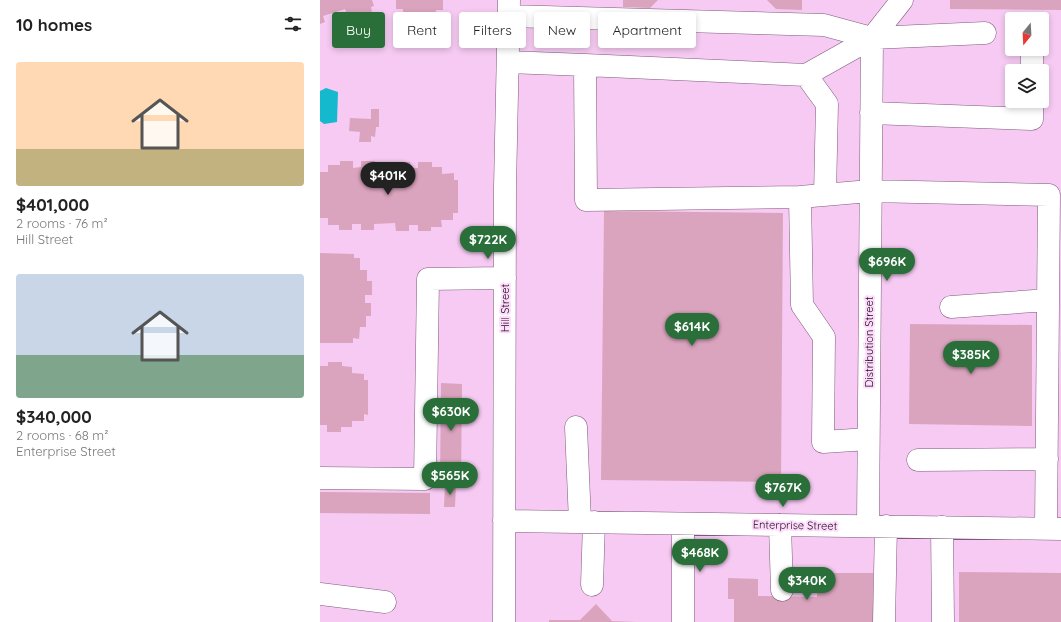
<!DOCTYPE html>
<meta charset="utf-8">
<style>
body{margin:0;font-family:Quicksand,sans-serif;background:#f6f6f6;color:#222;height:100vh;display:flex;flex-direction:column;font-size:15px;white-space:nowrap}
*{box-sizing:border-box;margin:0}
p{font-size:13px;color:#767676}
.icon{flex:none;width:22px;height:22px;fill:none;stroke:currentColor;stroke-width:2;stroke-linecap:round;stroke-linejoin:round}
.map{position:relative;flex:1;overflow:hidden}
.drawer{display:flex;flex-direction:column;background:#fff;width:320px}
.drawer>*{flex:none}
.banner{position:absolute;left:12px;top:12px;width:380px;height:36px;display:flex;gap:8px}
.needle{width:26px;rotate:198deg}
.tools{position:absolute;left:685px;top:12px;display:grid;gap:8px}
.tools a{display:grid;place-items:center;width:44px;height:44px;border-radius:4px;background:#fff;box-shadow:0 2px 6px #0003;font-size:20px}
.price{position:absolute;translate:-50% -34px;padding:0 9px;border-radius:14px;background:#2a6f3a;color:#fff;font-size:13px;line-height:26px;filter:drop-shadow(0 1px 2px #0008)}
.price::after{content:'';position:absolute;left:50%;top:24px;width:12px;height:9px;margin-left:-6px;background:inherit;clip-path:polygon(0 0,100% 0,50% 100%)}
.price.current{background:#222;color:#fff}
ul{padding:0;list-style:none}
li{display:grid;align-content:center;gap:8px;height:212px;padding:0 16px}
li span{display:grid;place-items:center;height:124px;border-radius:4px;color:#555}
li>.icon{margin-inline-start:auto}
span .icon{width:72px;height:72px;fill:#fffc;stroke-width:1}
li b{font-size:17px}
h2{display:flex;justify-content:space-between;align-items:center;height:48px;padding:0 16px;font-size:17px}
.chip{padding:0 14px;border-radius:4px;background:#fff;box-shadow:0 2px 6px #0003;font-size:14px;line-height:36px}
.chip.current{background:#2a6f3a;color:#fff}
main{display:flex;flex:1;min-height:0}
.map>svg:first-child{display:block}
</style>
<main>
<section class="drawer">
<h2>10 homes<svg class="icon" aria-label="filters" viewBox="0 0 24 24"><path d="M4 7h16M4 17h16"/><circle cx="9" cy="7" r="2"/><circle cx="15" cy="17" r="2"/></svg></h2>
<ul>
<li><span style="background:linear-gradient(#ffd9b3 70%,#c2b280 0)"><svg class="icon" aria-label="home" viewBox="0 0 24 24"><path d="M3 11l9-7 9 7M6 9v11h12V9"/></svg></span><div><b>$401,000</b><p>2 rooms · 76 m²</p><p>Hill Street</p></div></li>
<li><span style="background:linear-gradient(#c9d6e8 65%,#7fa58c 0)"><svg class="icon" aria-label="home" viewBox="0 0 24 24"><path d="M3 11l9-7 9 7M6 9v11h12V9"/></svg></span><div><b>$340,000</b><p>2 rooms · 68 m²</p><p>Enterprise Street</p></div></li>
</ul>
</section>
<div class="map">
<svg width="741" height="622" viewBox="0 0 741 622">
<rect width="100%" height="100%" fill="#f6caf2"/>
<!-- water -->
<path fill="#15b9cd" d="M 6,88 L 18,92 L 17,122 L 4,124 L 0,121 L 0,91 Z"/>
<!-- building -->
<path fill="#dba4be" d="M 0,0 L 52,0 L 54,6 L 51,7 L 52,13 L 40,17 L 38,12 L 28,16 L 25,9 L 3,16 L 5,22 L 0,24 Z
M 76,0 L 123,0 L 123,10 L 116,10 L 116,14 L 83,14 L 83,9 L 76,9 Z
M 303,0 L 338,0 L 330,8 L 303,7 Z
M 447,0 L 482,0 L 482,10 L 456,9 Z
M 630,0 L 741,0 L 741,10 L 630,9 Z
M 51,109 L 59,109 L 59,127 L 56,127 L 55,137 L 51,136 L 51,142 L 39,142 L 40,132 L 29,131 L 30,118 L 51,119 Z
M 20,161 L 33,161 L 33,168 L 41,167 L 41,161 L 55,161 L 55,168 L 76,169 L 76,162 L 90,162 L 91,168 L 98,168 L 98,162 L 112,162 L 112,167 L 122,167 L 122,174 L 134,173 L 134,180 L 138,180 L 138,213 L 133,213 L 133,220 L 121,220 L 122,227 L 111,227 L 111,231 L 98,231 L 98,225 L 89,225 L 89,231 L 76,231 L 75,223 L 54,224 L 54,230 L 41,230 L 41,224 L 32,224 L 32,230 L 19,230 L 19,225 L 8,225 L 8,218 L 0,218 L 0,172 L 8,172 L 8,165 L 20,165 Z
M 284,211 L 463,213 L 461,482 L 281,480 Z
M 0,253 L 34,254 L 34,258 L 40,258 L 40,270 L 47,270 L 47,281 L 52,281 L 52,295 L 45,295 L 45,303 L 51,303 L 51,316 L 46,316 L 46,327 L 40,327 L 39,339 L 33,338 L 33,343 L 0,343 Z
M 590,324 L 712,325 L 712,426 L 589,424 Z
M 8,362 L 22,362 L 22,366 L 32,367 L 32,373 L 44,374 L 44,380 L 48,380 L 48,415 L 44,414 L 44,421 L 32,421 L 32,427 L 21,427 L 21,432 L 7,432 L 7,425 L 0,425 L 0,366 L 8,366 Z
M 121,383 L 142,384 L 141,481 L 120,480 Z
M 125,484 L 136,485 L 135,507 L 124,507 Z
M 0,492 L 110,493 L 110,514 L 0,513 Z
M 639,572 L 741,573 L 741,622 L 639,622 Z
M 497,573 L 553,573 L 553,622 L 414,622 L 414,599 L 408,599 L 408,578 L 438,579 L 438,596 L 497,597 Z
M 276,604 L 292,621 L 317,622 L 229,622 L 229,620 L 260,620 Z"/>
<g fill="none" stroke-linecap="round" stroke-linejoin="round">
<!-- minor casing -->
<g stroke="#7f597d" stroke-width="23">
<path id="minor" d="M 189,16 L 504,25 L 552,38 L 665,33
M 712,49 L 712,71
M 188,62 L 265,65 L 266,200 L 480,197
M 265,65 L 486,75 L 552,38 L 582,0
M 486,75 L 507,104 L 505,195
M 551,113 L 712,119 L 712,101
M 631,307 L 728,300
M 256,427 L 260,522
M 548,439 L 503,442 L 504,337 L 482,305 L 480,197 L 550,191 L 729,195 L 726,528
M 598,460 L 727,459
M 0,478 L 105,479 L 108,279 L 185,278
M 184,521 L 741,529
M 460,525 L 462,590
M 548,526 L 552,38
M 622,527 L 623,622
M 272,585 L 274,522
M 0,594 L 65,602
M 184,622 L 185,187 L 189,0
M 363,622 L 363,524
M 564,622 L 566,526"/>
</g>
<!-- minor -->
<use href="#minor" stroke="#fff" stroke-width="22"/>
</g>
<g text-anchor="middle" stroke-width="4" stroke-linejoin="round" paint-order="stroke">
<!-- street labels -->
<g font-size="11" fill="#1a0b19" stroke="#fedafb">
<text transform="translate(185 308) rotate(-90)" y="4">Hill Street</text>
<text transform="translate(549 342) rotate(-90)" y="4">Distribution Street</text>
<text transform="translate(475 525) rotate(1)" y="4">Enterprise Street</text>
</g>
</g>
</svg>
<div class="tools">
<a><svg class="needle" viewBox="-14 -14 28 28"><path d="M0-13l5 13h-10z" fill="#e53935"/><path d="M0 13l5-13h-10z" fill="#767676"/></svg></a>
<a><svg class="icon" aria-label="layers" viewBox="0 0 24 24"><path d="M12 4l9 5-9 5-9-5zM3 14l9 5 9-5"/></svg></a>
</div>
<b class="price current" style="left:68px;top:196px">$401K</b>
<b class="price" style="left:168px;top:260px">$722K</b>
<b class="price" style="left:567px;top:282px">$696K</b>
<b class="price" style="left:372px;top:347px">$614K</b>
<b class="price" style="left:651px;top:375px">$385K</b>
<b class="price" style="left:131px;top:432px">$630K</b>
<b class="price" style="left:130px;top:496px">$565K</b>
<b class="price" style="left:463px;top:508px">$767K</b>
<b class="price" style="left:380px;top:573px">$468K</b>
<b class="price" style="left:487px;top:601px">$340K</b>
<div class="banner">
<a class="chip current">Buy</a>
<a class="chip">Rent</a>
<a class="chip">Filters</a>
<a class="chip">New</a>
<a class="chip">Apartment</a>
</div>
</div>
</main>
